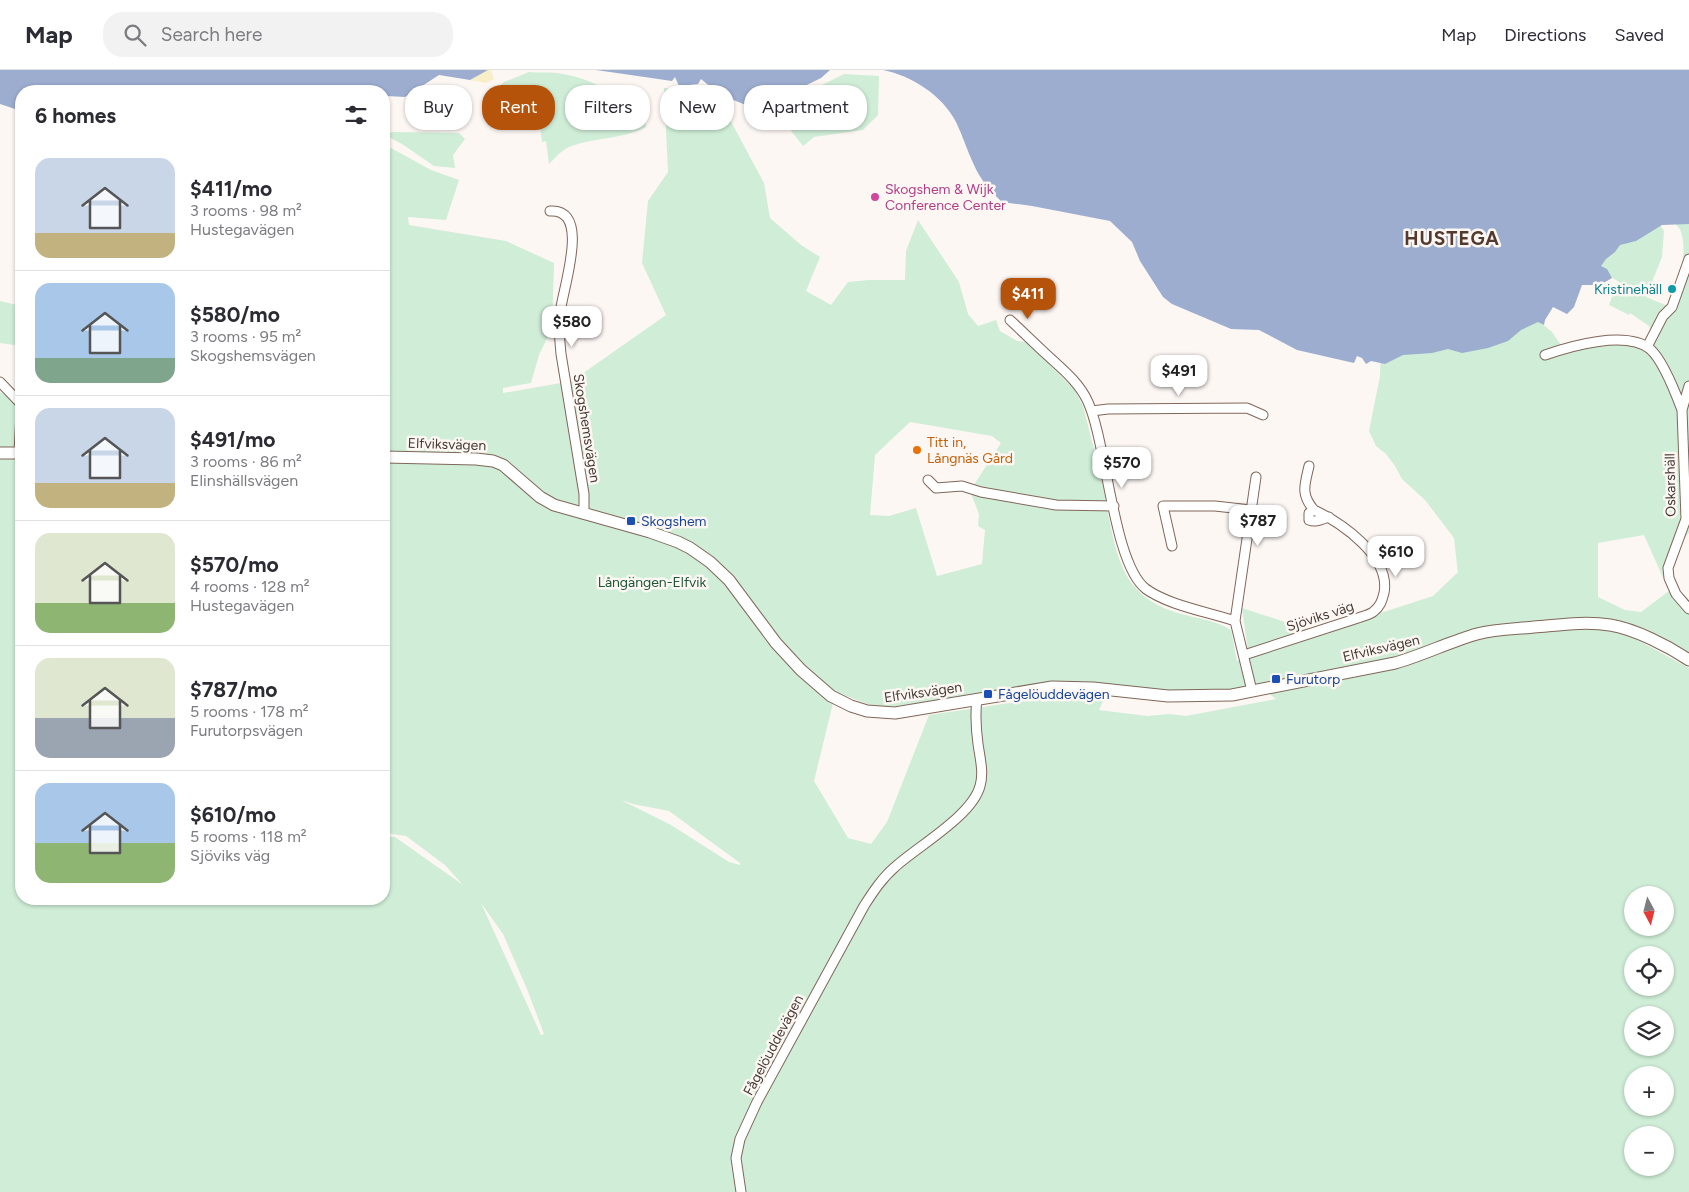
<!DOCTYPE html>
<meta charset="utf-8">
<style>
body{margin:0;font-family:Figtree,sans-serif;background:#f2f2f3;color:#2b2b33;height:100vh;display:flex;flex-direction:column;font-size:19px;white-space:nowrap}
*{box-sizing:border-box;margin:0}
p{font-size:16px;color:#7c7c81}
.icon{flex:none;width:28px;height:28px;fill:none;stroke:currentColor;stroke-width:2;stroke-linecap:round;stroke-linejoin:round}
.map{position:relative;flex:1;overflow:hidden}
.details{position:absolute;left:15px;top:15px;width:375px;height:820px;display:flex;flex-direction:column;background:#fff;border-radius:20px;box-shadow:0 1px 4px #0004}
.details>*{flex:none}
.guide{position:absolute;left:405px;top:15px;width:475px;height:45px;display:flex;gap:10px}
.needle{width:32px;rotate:173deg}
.controls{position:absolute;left:1624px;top:816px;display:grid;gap:10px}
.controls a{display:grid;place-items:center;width:50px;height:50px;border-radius:50%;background:#fff;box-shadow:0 1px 4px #0004;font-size:25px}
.price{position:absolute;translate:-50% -42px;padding:0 11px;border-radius:10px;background:#fff;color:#222;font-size:16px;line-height:32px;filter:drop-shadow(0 1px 2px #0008)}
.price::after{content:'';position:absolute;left:50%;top:30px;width:15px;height:11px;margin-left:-8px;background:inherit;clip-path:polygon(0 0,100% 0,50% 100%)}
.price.current{background:#b45309;color:#fff}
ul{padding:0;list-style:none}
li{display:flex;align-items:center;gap:15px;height:125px;padding:0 20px}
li+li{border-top:1px solid #e1e1e2}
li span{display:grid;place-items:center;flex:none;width:140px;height:100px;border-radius:15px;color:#555}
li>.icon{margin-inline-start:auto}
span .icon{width:60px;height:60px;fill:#fffc;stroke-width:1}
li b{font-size:21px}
h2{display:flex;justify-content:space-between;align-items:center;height:60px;padding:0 20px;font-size:21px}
.chip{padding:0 18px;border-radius:20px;background:#fff;box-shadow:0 1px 4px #0004;font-size:18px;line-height:45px}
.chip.current{background:#b45309;color:#fff}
header{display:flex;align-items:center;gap:30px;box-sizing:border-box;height:70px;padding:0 25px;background:#fff;border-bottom:1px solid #e1e1e2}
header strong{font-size:24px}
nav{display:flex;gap:28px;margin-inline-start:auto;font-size:18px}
.search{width:350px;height:45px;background:#f2f2f3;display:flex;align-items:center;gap:12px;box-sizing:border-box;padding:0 18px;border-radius:20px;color:#7c7c81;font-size:19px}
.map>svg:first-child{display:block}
</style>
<header>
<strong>Map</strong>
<div class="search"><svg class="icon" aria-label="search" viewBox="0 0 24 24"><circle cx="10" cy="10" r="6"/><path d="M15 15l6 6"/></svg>Search here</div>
<nav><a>Map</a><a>Directions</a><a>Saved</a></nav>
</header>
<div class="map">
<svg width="1689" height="1122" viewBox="0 0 1689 1122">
<rect width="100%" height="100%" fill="#fdf7f4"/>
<!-- green -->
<path fill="#cfedd7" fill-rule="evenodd" d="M 1689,0 L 1689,463 C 1680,471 1668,501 1673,513 C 1677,521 1687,527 1689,536 C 1689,544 1689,572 1689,583 C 1663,570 1627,546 1599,549 L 1689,598 L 1689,1122 L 0,1122 L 0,322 L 8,327 L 21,326 L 21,829 L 384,829 L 384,766 L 395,767 L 463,815 L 445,795 L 406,766 L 384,763 L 384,312 L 391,309 L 384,309 L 384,80 L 391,78 L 431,100 L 459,110 L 446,150 L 408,147 L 409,155 L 506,171 L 554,193 L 552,258 L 539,285 L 531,313 L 503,318 L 503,323 L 572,311 L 666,245 L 642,193 L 648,131 L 668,102 L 664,18 L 702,21 L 721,33 L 764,113 L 770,148 L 801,175 L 820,187 L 806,221 L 831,235 L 848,212 L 869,210 L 905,210 L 906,181 L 918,150 L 959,212 L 968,244 L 978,256 L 996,250 L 1000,261 L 1017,271 L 1027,272 L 1074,319 L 1083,336 L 1099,399 L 1102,398 L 1109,428 L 1105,429 C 1116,477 1117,520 1169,540 C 1189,548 1212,548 1231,560 L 1237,591 L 1249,588 L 1242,538 L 1319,563 L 1433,526 L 1457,503 L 1458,504 L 1454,468 L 1425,430 L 1402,409 L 1395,396 L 1386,384 L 1376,376 L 1369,361 L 1380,306 L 1388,99 ZM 1668,144 C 1671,150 1676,154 1680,159 C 1689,182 1679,214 1668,236 L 1646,227 L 1662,187 L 1664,161 L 1657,150 ZM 1608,205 L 1619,212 L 1615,218 L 1609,235 L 1629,245 L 1630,243 L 1649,256 C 1652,261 1650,265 1648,271 L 1618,268 L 1563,278 L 1552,262 L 1529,243 L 1586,207 ZM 910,352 L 992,366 L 1001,373 L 970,421 L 979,444 L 978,456 L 985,460 L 982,494 L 937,506 L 916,438 L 889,446 L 870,445 L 875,385 ZM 1644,465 L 1669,521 L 1641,542 L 1625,540 L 1598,527 L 1598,473 ZM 1045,614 L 1223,623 L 1260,616 L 1276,629 L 1186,646 L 1169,644 L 1147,646 L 1099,640 L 1103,631 L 1051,627 L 929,645 L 887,752 L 871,774 L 848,768 L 814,711 L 833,633 L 838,623 L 876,637 L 890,637 ZM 621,730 L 633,734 L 669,741 L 740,793 L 740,795 L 729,792 L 671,755 ZM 1632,825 L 1665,825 L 1665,858 L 1632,858 ZM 481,833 L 503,864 L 527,919 L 544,964 L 541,965 ZM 1632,885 L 1665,885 L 1665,918 L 1632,918 ZM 1632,945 L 1665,945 L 1665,978 L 1632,978 ZM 1632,1005 L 1665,1005 L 1665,1038 L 1632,1038 ZM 1632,1065 L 1665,1065 L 1665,1098 L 1632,1098 Z
M 529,2 C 538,3 548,2 557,3 C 591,7 618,25 645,45 L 646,57 C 621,70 592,67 567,78 C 560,82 554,89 549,94 L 546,71 L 542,72 L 539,49 L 521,51 L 497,18 L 504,12 Z
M 844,4 L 879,6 L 878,45 L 863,60 L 814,67 L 803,76 L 774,39 Z
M 392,62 L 459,63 L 465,69 L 453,85 L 455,98 L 434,96 L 402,74 L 387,66 Z
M 0,231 L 21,236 L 21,276 L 0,273 Z"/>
<!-- sand -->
<path fill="#f8efc9" d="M 488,0 L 491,0 L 494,9 L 486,13 L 470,10 Z"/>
<!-- water -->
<path fill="#9cadd0" d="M 0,0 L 488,0 L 470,10 L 439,5 L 405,27 L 386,26 L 384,26 L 384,21 L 366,21 L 349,16 L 336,21 L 21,21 L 21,41 L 0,34 Z
M 596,0 L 830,0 L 821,8 L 768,34 L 753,38 L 719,24 L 701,9 L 698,14 L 679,16 L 675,7 L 672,11 Z
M 883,0 L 1689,0 L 1689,154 L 1662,155 L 1636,171 L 1620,175 L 1615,182 L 1606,189 L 1601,196 L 1607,199 L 1612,208 L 1600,215 L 1582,215 L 1574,237 L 1567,244 L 1553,237 L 1545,250 L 1544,255 L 1538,252 L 1521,260 L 1508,271 L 1488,278 L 1462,283 L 1448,279 L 1432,283 L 1403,285 L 1385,294 L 1371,291 L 1366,294 L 1362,288 L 1357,286 L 1354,293 L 1297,280 L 1259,260 L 1231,259 L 1172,234 L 1163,227 L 1140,191 L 1132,172 L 1110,151 L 1032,136 L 1002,132 C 991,122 980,109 974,95 C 967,81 963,66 956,52 C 942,25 912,6 883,0 Z"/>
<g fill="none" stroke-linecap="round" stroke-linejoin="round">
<!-- street casing -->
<g stroke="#816659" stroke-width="11">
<path id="street" d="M 550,141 C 593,138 561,223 560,244 C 558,257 560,271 561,284 L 584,424 L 584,444
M 1010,250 C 1022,261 1034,273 1046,284 C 1061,298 1079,312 1088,332 C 1107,374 1113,494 1146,519 C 1168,535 1208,542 1235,551
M 1647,277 L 1663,246 L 1672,237 L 1689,189
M 1545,285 C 1571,276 1626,260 1650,279 C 1663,290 1676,324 1682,340 L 1686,449 L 1668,498 L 1669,508 L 1676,524 L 1689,539
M 0,312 L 21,334
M 1682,340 L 1689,316
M 1092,341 L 1108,339 L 1247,338 L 1263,345
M 19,383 L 21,342
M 1309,396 C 1305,414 1300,424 1314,440
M 928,410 L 936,418 L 962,416 L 981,422 L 1056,435 L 1114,436
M 1172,476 L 1163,436 L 1215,436 L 1251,440
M 1244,585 L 1358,548 C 1363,546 1369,545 1373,542 C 1380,537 1382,531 1384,523 C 1391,487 1342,453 1314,440 L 1309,443 L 1309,450 C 1316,453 1322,449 1329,447
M 1252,621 L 1235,551 L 1256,407
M 741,1122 L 736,1088 L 740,1069 L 757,1032 L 864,836 C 873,822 882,808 895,797 C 918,776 972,746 980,716 C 984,703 980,688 978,674 C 976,659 975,644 977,629"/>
</g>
<!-- secondary casing -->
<g stroke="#816659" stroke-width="13">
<path id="secondary" d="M 0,383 L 21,383
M 384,387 L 476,389 L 493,391 L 503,395 L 540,427 L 554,435 L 650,462 L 678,472 L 690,478 L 710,492 L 729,510 L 776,573 L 801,600 L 831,626 L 851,636 L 867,641 L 895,643 L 1052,617 L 1093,618 L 1168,626 L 1232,625 L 1395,593 C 1423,585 1449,572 1477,564 C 1496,559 1515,559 1534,557 C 1559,555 1585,551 1610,555 C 1635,559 1668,576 1689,590"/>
</g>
<!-- street -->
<use href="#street" stroke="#fff" stroke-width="9"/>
<!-- secondary -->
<use href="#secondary" stroke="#fff" stroke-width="11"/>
</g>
<!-- markers -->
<circle fill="#d1479c" stroke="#fdf7f4" stroke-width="2" cx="875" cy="127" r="5"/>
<circle fill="#0f9aa8" stroke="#fdf7f4" stroke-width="2" cx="1672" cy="219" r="5"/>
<circle fill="#e8710a" stroke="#fdf7f4" stroke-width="2" cx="917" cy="380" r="5"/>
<g fill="#1a4fb4" stroke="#fdf7f4" stroke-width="2">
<rect x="626" y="446" width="10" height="10" rx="2.5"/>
<rect x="1271" y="604" width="10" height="10" rx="2.5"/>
<rect x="983" y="619" width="10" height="10" rx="2.5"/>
</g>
<g text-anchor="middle" stroke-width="5" stroke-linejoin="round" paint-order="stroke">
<!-- hotel labels -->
<g font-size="14" fill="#b23c85" stroke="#fdf7f4" text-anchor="start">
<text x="885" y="124">Skogshem &amp; Wijk<tspan x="885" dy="16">Conference Center</tspan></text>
</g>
<!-- culture labels -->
<g font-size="14" fill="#0d838f" stroke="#fdf7f4" text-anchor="end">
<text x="1662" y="224">Kristinehäll</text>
</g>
<!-- street labels -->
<g font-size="14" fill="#463a34" stroke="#fdf7f4">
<text transform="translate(587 358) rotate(81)" y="5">Skogshemsvägen</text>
<text transform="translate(447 374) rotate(2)" y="5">Elfviksvägen</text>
<text transform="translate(1670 415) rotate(-91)" y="5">Oskarshäll</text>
<text transform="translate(1320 546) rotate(-18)" y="5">Sjöviks väg</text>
<text transform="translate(1381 578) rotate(-13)" y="5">Elfviksvägen</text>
<text transform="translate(923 622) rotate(-8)" y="5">Elfviksvägen</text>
<text transform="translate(773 975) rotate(-62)" y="5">Fågelöuddevägen</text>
</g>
<!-- food labels -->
<g font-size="14" fill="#c56008" stroke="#fdf7f4" text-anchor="start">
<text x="927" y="377">Titt in,<tspan x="927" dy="16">Långnäs Gård</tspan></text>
</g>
<!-- transit labels -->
<g font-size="14" fill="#164399" stroke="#fdf7f4" text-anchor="start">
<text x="641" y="456">Skogshem</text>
<text x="1286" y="614">Furutorp</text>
<text x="998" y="629">Fågelöuddevägen</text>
</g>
<!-- park labels -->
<g font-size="14" fill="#1d5734" stroke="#fdf7f4">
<text x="652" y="517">Långängen-Elfvik</text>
</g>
<!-- district labels -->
<g font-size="19" font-weight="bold" letter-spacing="1" fill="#523a2e" stroke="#fdf7f4">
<text x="1452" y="175">HUSTEGA</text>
</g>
</g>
</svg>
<div class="controls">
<a><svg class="needle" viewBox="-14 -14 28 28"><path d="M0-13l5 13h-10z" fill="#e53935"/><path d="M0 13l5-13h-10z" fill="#7c7c81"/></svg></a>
<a><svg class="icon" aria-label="locate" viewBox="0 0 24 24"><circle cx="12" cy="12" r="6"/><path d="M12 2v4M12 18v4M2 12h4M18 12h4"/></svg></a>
<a><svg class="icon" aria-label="layers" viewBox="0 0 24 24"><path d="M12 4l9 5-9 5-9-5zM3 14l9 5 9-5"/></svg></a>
<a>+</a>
<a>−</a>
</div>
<b class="price current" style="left:1028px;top:250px">$411</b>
<b class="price" style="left:572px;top:278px">$580</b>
<b class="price" style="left:1179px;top:327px">$491</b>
<b class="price" style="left:1122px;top:419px">$570</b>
<b class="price" style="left:1258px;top:477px">$787</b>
<b class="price" style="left:1396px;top:508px">$610</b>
<div class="guide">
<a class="chip">Buy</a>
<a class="chip current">Rent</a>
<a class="chip">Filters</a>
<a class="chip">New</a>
<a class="chip">Apartment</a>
</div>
<section class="details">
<h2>6 homes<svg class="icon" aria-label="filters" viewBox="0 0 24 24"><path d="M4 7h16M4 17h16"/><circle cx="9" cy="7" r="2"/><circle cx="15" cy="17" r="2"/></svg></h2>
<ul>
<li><span style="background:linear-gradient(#c9d6e8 75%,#c2b280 0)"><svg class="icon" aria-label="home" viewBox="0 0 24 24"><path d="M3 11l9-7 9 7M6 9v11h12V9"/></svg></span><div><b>$411/mo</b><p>3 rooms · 98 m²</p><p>Hustegavägen</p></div></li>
<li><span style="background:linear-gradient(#a9c7e8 75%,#7fa58c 0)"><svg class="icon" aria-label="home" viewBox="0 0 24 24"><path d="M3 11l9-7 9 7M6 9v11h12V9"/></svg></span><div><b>$580/mo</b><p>3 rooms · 95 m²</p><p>Skogshemsvägen</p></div></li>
<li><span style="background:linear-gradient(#c9d6e8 75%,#c2b280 0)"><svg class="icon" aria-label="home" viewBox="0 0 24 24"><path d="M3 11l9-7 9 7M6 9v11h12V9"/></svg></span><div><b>$491/mo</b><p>3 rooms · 86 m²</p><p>Elinshällsvägen</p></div></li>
<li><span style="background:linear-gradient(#dfe7d0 70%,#8fb573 0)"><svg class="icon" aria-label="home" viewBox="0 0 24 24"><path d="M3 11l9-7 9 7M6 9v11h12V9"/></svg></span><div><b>$570/mo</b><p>4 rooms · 128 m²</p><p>Hustegavägen</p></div></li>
<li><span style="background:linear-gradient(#dfe7d0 60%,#9aa5b1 0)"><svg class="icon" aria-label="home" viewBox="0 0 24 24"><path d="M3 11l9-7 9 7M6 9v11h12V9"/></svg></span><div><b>$787/mo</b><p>5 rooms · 178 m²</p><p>Furutorpsvägen</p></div></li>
<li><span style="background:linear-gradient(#a9c7e8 60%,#8fb573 0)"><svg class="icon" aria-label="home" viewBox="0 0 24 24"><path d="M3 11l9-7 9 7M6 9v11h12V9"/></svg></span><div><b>$610/mo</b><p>5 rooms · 118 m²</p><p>Sjöviks väg</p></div></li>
</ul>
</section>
</div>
